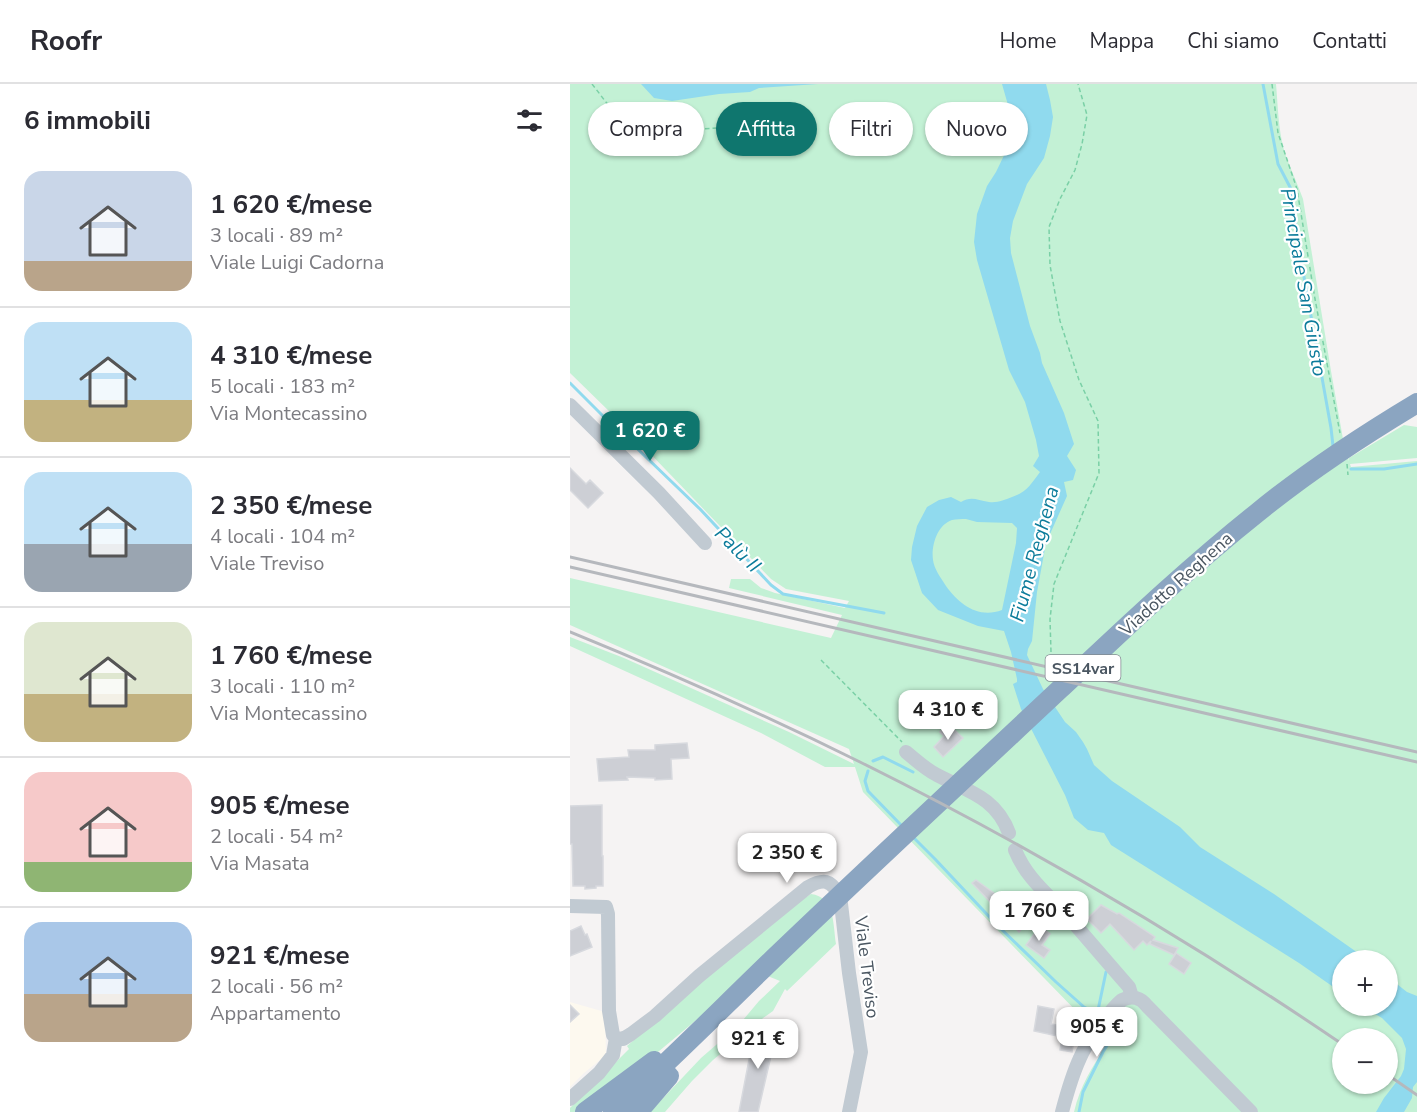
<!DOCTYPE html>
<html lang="it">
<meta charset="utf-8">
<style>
body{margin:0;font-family:"Nunito Sans",sans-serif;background:#f2f2f3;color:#2b2b33;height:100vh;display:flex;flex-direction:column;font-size:22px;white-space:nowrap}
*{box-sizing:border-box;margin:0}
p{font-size:20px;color:#7c7c81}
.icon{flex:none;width:33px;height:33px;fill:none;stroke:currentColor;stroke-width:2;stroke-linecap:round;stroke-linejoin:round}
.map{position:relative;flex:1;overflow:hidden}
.details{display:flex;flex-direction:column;background:#fff;width:570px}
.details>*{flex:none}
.top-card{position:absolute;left:18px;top:18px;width:570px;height:54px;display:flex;gap:12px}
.fabs{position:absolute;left:762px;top:866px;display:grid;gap:12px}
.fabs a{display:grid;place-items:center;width:66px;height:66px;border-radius:50%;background:#fff;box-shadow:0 2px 4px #0004;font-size:30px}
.price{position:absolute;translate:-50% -51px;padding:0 14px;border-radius:12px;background:#fff;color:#222;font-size:20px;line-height:39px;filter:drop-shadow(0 2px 3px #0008)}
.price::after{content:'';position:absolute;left:50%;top:36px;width:18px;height:14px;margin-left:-9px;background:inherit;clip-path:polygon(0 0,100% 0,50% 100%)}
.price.selected{background:#0f766e;color:#fff}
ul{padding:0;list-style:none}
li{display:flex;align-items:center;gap:18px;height:150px;padding:0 24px}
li+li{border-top:2px solid #e1e1e2}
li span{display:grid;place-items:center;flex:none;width:168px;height:120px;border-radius:18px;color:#555}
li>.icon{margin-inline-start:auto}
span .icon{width:72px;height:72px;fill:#fffc;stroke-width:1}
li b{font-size:26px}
h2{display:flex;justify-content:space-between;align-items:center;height:72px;padding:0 24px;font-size:26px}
.pill{padding:0 21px;border-radius:27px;background:#fff;box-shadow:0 2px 4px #0004;font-size:21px;line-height:54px}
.pill.selected{background:#0f766e;color:#fff}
header{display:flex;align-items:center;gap:36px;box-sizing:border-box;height:84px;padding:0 30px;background:#fff;border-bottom:2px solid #e1e1e2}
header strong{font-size:28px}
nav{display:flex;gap:33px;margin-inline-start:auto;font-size:21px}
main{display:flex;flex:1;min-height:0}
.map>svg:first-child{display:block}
</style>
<header>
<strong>Roofr</strong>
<nav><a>Home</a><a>Mappa</a><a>Chi siamo</a><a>Contatti</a></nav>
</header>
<main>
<section class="details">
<h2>6 immobili<svg class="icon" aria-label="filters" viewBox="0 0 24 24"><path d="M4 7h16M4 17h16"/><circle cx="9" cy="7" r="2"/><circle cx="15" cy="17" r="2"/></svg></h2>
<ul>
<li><span style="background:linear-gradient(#c9d6e8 75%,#b9a48a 0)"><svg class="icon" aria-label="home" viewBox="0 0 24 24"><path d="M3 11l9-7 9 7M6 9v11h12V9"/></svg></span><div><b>1 620 €/mese</b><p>3 locali · 89 m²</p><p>Viale Luigi Cadorna</p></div></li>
<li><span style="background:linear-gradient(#bfe0f5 65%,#c2b280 0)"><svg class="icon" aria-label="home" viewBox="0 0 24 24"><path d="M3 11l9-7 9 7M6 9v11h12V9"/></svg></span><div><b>4 310 €/mese</b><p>5 locali · 183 m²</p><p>Via Montecassino</p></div></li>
<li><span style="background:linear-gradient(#bfe0f5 60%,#9aa5b1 0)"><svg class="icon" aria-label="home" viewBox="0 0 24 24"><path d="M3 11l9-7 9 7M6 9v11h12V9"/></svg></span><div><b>2 350 €/mese</b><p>4 locali · 104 m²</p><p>Viale Treviso</p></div></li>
<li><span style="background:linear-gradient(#dfe7d0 60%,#c2b280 0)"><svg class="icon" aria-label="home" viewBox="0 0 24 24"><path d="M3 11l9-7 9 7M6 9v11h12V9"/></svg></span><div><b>1 760 €/mese</b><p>3 locali · 110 m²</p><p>Via Montecassino</p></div></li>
<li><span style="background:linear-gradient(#f6c9c9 75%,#8fb573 0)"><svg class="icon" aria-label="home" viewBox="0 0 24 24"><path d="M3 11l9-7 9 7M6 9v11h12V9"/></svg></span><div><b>905 €/mese</b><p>2 locali · 54 m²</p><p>Via Masata</p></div></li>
<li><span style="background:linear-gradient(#a9c7e8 60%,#b9a48a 0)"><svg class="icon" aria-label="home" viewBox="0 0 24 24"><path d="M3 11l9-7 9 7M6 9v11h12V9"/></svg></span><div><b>921 €/mese</b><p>2 locali · 56 m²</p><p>Appartamento</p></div></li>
</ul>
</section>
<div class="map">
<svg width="847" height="1028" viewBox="0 0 847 1028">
<rect width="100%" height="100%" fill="#f5f3f3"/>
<!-- commercial -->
<path fill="#fdf9ef" d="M 0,918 L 35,928 L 36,971 L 13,990 L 0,1003 Z"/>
<!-- green -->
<path fill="#c3f1d5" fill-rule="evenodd" d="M 0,0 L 706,0 C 708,22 708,44 714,66 C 719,82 727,98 733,115 L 761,287 L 773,355 L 779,377 L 779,374 L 834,341 L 847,343 L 847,374 L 780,380 L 781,383 L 847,377 L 847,1028 L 504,1028 C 510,1002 522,983 537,961 L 515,936 L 293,708 L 285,683 L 255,683 L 191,649 L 0,562 L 0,553 L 54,574 L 219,648 L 284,680 L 279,665 L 0,541 L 0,494 L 261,554 L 272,531 L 159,504 L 161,495 L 180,495 L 191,504 L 205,509 L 275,524 L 279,517 L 216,505 L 201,495 L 43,331 L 0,289 ZM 772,876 L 818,876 L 818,921 L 772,921 ZM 772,954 L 818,954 L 818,999 L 772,999 Z
M 241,810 C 265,813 263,840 266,860 L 217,907 L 215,905 L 203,927 L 175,947 L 160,962 L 143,976 L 122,997 L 95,1028 L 80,1028 L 131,974 L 168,942 L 189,917 L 210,897 L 185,887 L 76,978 L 51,989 L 6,1028 L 0,1028 L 0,1024 L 59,965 L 57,962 L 148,883 L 222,822 Z"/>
<!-- water -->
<path fill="#90daee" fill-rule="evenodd" d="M 71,0 L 248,0 L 189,4 L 180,8 L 149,10 L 102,17 L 84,14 Z
M 432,0 L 476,0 L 480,16 L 483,33 L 480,52 L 474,74 L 457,100 L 443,137 L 440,154 L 441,169 L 460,242 L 470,269 L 472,279 L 494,329 L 504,360 L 497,372 L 506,386 L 503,396 L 494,398 L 497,412 L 476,459 L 467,508 L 462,557 L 458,565 L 457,571 L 473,605 L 495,638 L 506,648 L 513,658 L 517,665 L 524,681 L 542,697 L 610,743 L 630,763 L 704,810 L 798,876 L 772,876 L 772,909 L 729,879 L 541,761 L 534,749 L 518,746 L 504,734 L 495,711 L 451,625 L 443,600 L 447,598 L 447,595 L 441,568 L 434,547 L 408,542 L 368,526 L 352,509 L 341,476 L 342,463 L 347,442 L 357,423 L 369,416 L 381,413 L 391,418 C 401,412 407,416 419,418 C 428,419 434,416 442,413 C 457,408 461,400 470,388 L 463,382 L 469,372 L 466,356 L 455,318 L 439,286 L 407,176 L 404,158 L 407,130 L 417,102 L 426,88 L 440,59 L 444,42 ZM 396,435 L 407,438 L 442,439 L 447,444 L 446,459 L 432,526 C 408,535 389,520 376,502 C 371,494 364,485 363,476 C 361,462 367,441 382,436 C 386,435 392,435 396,435 Z
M 818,893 L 837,908 L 847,912 L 847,998 L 843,1003 L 842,1014 L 834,1028 L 806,1028 L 814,1014 L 831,992 L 834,985 L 836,965 L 832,954 L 812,934 L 790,921 L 818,921 Z"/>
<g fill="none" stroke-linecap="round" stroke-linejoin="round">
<!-- stream -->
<path stroke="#90daee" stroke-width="3" d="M 693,0 L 708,80 L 721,105 L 729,165 L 761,344 L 763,362
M 0,299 L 35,334
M 50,348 L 130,425 L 201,501 L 213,510 L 314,529
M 781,385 L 814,385 L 847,380
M 303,677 L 313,673 L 343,688
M 298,687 L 295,697 L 298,707 L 332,742
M 343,753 L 365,775 L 427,841 L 486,898 L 514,923 L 531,932
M 527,931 L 536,888
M 509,1028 L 513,1008 L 533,968 L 546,947 L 547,941"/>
</g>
<!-- building -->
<path fill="#cdcfd5" stroke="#d7d9de" stroke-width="1.5" d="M 0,384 L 16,400 L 20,396 L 33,409 L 18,424 L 0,406 Z
M 378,640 L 393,654 L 373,673 L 364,663 L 374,652 L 370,648 Z
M 117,659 L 119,674 L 101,675 L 102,695 L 85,696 L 85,694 L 57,693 L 58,696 L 29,697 L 27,675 L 59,673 L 58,666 L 85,666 L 85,661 Z
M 32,721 L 32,772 L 33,772 L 33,802 L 26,802 L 26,804 L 15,805 L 15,802 L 3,802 L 2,760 L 0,760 L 0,722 Z
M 406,796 L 428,812 L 455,840 L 449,848 L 402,799 Z
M 531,821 L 547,830 L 549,829 L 585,853 L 583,856 L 608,864 L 604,871 L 580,860 L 581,857 L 577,861 L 573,857 L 564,866 L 540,840 L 531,849 L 517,835 Z
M 11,842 L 15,851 L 17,850 L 22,863 L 0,872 L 0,847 Z
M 470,842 L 480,850 L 472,861 L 480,866 L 474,874 L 456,861 Z
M 606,869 L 621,879 L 614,890 L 599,880 Z
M 0,921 L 9,930 L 0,938 Z
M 468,922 L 484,925 L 481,940 L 506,944 L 502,968 L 490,966 L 492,953 L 464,947 Z
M 201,941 L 208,942 L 188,1028 L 169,1028 L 183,955 Z"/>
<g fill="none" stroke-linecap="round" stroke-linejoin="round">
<!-- path -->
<path stroke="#7ad0a6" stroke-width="1.5" stroke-dasharray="4.5 3" stroke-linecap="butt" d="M 22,0 C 34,15 52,42 70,49 C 87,56 114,46 133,45 C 155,43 176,43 198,41
M 702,0 L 708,49 L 727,105 L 745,215 L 770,349
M 40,343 L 46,337
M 777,380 L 778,391
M 481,568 L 480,535 L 484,500 L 529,389 L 528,337 L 509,296 L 490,237 L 480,181 L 479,143 L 490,115 L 505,86 L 512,60 L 517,31 L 508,0
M 251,576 L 332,658"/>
<!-- minor -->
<path stroke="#c1cad2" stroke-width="14" d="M 0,321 L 89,409 L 135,459
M 336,668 C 346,676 355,685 367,691 C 397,707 426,713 439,749
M 445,766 C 456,793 475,808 494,828 C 516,853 537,878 559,903 L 562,913
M 0,822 L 36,823 L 38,830 L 39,927 L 43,951 L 46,954
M 0,1015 L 29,989 L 43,971 L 46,954 L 53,955 L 61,950 L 85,932 L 129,892 L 238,803 C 254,794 260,796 270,811 L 279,889 L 291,968 L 279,1028
M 492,1028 C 497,1009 502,991 510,974 C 516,959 540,926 552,916 C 556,914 561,913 566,914 C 570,915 574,918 577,922 L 681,1028"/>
<!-- highway -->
<path stroke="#8ba5c1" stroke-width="20" d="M 15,1028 L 84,977
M 43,1028 C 98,979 150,926 203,875 C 298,784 394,695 490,605 C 554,545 618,484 687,429 C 737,388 792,352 847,319
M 68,1028 L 99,992"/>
<!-- rail -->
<path stroke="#b5b8bd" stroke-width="3" d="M 0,473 L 847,668
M 0,483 L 847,678
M 0,548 C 98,588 195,631 290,678 C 457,761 619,856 772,960
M 818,991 L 847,1011"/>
</g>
<g text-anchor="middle" stroke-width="4.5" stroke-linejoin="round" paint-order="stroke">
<!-- shield labels -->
<rect fill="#fff" stroke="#808990" stroke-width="1.5" x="475.5" y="571" width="75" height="26" rx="4.5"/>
<g font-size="16" font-weight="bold" fill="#4a5661">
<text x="513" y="590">SS14var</text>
</g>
<!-- street labels -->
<g font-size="18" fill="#4a5661" stroke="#fff">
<text transform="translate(606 500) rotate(-42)" y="6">Viadotto Reghena</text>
<text transform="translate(297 883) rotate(83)" y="6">Viale Treviso</text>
</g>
<!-- water labels -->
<g font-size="20" font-style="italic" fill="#0c7c9b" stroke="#fff">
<text transform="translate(734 198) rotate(80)" y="7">Principale San Giusto</text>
<text transform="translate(168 465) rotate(45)" y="7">Palù II</text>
<text transform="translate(464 470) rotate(-75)" y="7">Fiume Reghena</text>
</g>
</g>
</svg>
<div class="fabs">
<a>+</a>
<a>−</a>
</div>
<b class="price selected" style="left:80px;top:378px">1 620 €</b>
<b class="price" style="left:378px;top:657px">4 310 €</b>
<b class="price" style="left:217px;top:800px">2 350 €</b>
<b class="price" style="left:469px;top:858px">1 760 €</b>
<b class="price" style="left:527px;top:974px">905 €</b>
<b class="price" style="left:188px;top:986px">921 €</b>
<div class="top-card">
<a class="pill">Compra</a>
<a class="pill selected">Affitta</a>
<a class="pill">Filtri</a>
<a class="pill">Nuovo</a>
</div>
</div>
</main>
